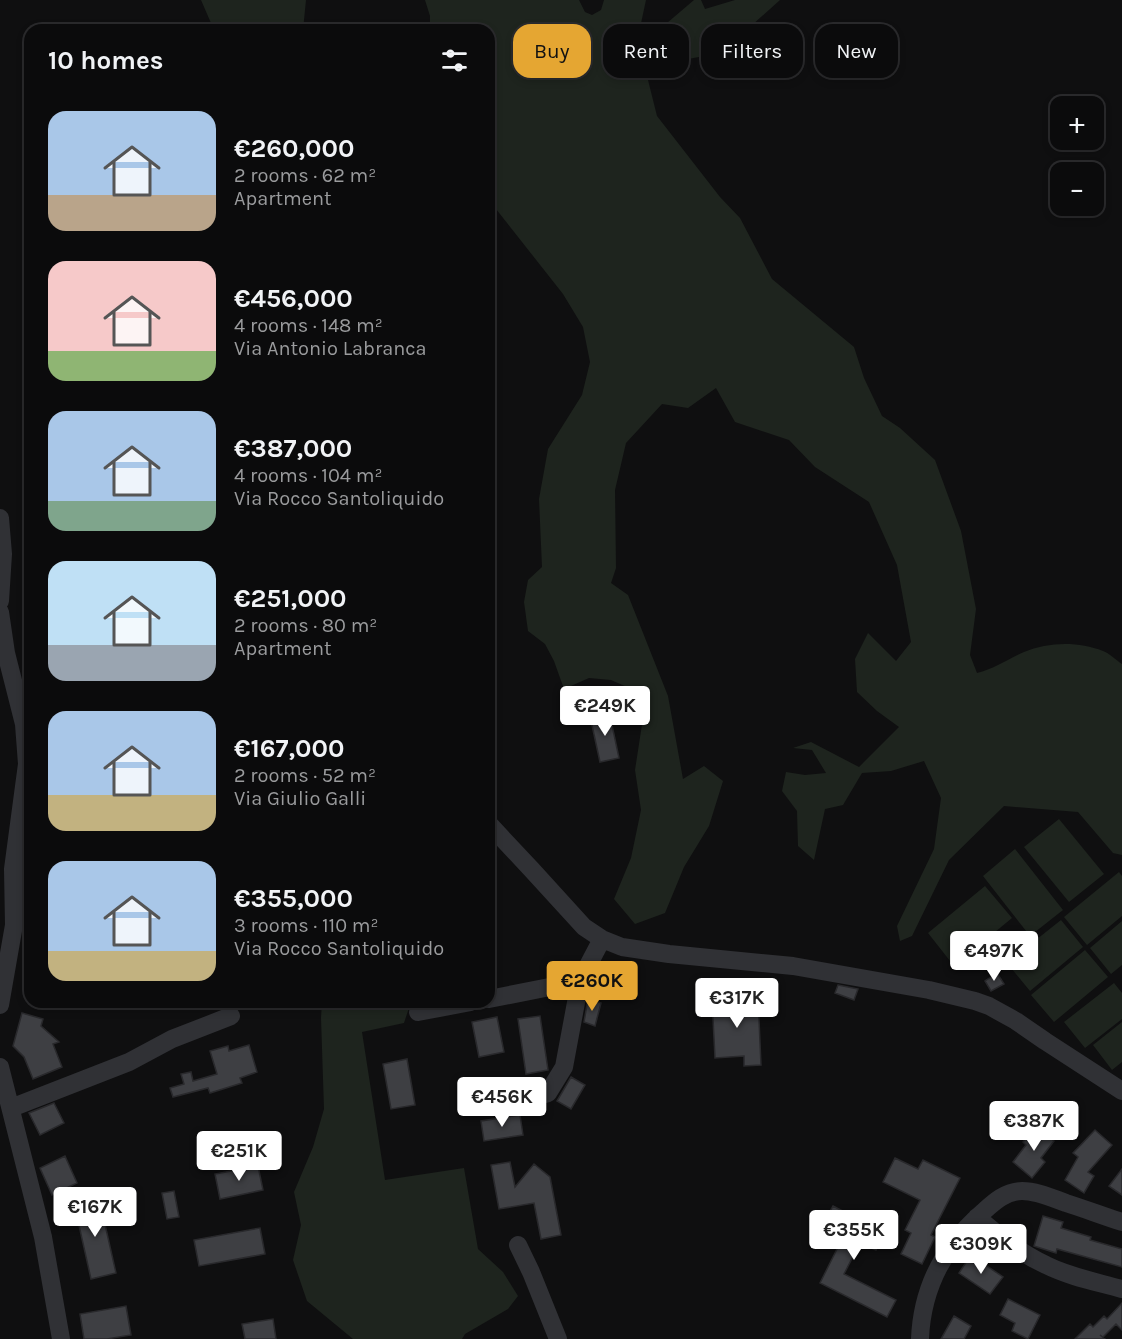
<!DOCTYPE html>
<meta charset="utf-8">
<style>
body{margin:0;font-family:Karla,sans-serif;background:#19191a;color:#f1f3f6;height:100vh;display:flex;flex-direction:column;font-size:22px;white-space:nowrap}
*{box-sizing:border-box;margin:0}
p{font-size:20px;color:#9a9b9d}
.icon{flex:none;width:33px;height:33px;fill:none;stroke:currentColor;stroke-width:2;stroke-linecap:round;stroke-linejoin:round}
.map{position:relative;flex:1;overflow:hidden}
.sheet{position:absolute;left:24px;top:24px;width:471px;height:984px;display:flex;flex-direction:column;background:#0b0b0c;border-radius:18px;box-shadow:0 3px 9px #0003,0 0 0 2px #2b2b2d}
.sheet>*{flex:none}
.guide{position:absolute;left:513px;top:24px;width:519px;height:54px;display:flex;gap:12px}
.tools{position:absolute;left:1050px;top:96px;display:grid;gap:12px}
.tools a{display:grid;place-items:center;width:54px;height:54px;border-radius:12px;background:#0b0b0c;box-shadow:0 3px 9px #0003,0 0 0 2px #2b2b2d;font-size:30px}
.price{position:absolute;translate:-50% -51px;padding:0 14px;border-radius:6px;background:#fff;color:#222;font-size:20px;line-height:39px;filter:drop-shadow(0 2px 3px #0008)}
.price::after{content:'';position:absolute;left:50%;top:36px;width:18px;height:14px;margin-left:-9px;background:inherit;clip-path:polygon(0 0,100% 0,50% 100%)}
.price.on{background:#e5a632;color:#111}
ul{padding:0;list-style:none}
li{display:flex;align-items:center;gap:18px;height:150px;padding:0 24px}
li span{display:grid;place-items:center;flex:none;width:168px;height:120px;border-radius:18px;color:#555}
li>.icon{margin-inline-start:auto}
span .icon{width:72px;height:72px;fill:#fffc;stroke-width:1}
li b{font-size:26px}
h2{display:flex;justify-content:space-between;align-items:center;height:72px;padding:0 24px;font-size:26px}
.chip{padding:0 21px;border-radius:18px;background:#0b0b0c;box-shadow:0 3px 9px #0003,0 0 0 2px #2b2b2d;font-size:21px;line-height:54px}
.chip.on{background:#e5a632;color:#111}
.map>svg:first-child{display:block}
</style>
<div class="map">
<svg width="1122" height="1339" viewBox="0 0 1122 1339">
<rect width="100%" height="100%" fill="#0f0f10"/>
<!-- green -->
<path fill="#1e241e" d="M 201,0 L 306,0 L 303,30 L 214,30 Z
M 425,0 L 579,0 L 585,12 L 592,15 L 601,10 L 604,0 L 646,0 L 640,28 L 641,39 L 636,57 L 640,69 L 647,76 L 657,116 L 720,197 L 740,218 L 772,279 L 854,347 L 864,378 L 882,416 L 900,428 L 935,460 L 961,531 L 976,609 L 970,655 L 977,673 C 994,669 1008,659 1024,652 C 1048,642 1078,641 1103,651 C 1109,653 1116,660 1122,664 L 1122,855 L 1113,853 L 1078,812 L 1004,806 L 949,860 L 912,936 L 900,941 L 897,926 L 934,849 L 941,798 L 924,761 L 891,771 L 862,773 L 843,805 L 825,809 L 814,860 L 798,846 L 797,811 L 782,791 L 786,772 L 805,775 L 826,773 L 812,750 L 793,748 L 811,742 L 859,767 L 899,727 L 877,711 L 857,692 L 855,659 L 868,633 L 896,661 L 911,642 L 897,565 L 869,502 L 815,467 L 789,440 L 735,422 L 716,388 L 688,408 L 662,404 L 626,443 L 615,490 L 616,568 L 611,583 L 628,595 L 668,696 L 683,779 L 704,766 L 723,781 L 709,826 L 684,867 L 665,913 L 635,924 L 614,899 L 631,858 L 641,810 L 635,770 L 643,718 L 639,698 L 627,687 L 611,680 L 589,678 L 564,689 L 554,661 L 545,644 L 528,631 L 524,602 L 528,580 L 542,567 L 539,499 L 548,449 L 582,395 L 590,362 L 583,327 L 563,294 L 496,209 L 489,199 L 489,30 L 430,30 L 430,16 Z
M 694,0 L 701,0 L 705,9 L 735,0 L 780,0 L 721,53 L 677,61 L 650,74 C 640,63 641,52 647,40 Z
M 1059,819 L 1104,874 L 1069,902 L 1024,847 Z
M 1015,849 L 1063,910 L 1030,936 L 983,876 Z
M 1119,872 L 1122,876 L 1122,916 L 1087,945 L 1064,917 Z
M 985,886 L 1012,918 L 954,966 L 928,933 Z
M 1061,920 L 1083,947 L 1030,991 L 1007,963 Z
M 1122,921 L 1122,965 L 1111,974 L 1090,948 Z
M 1085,950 L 1108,977 L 1054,1022 L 1031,995 Z
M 1114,983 L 1122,993 L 1122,1019 L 1085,1048 L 1064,1022 Z
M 322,1002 L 411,1002 L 404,1023 L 362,1032 L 385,1180 L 464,1168 L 478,1249 L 503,1272 L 518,1296 L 508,1309 L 465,1334 L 462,1339 L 353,1339 L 307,1301 L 293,1260 L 301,1225 L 294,1192 L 313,1147 L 324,1109 L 321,1018 Z
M 1122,1022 L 1122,1062 L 1112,1070 L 1093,1045 Z"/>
<!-- building -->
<path fill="#3e3f43" stroke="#29292c" stroke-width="1.5" d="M 609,711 L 619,758 L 600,762 L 590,716 Z
M 997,973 L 1004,984 L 991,991 L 985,981 Z
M 838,985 L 858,989 L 854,1000 L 835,993 Z
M 758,997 L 761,1065 L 744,1066 L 744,1056 L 715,1058 L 712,999 Z
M 588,999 L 601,1003 L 595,1026 L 584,1022 Z
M 22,1013 L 43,1019 L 41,1026 L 59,1042 L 53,1044 L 62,1067 L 33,1079 L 24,1057 L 13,1046 Z
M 540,1016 L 548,1070 L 526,1074 L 518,1019 Z
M 497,1017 L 504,1052 L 479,1057 L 472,1022 Z
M 249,1045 L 257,1072 L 240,1078 L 242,1083 L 210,1093 L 208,1088 L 173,1097 L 170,1088 L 184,1084 L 181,1074 L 191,1072 L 193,1081 L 217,1074 L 210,1051 L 228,1046 L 229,1051 Z
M 407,1059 L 415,1105 L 391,1109 L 383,1064 Z
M 571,1077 L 585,1085 L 571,1109 L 557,1101 Z
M 54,1103 L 64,1123 L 40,1135 L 29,1113 Z
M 520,1115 L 523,1135 L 484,1141 L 481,1121 Z
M 1036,1126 L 1054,1141 L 1041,1158 L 1045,1162 L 1032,1178 L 1013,1162 L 1026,1145 L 1023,1142 Z
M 1095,1130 L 1112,1145 L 1088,1172 L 1094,1176 L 1084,1193 L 1065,1180 L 1078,1157 L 1073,1153 Z
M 65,1156 L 77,1183 L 52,1195 L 40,1168 Z
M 895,1158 L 918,1169 L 923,1160 L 960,1178 L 931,1235 L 935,1237 L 922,1264 L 901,1254 L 911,1233 L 905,1230 L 920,1200 L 883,1182 Z
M 510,1162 L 515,1187 L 534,1164 L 550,1177 L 561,1235 L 541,1239 L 534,1203 L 499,1209 L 491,1165 Z
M 258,1166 L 263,1190 L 220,1199 L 215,1174 Z
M 1122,1169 L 1122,1195 L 1109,1186 Z
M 174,1191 L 179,1217 L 167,1219 L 162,1193 Z
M 99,1198 L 116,1273 L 91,1279 L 74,1203 Z
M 833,1206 L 885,1233 L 876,1250 L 860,1243 L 844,1274 L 896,1300 L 887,1317 L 820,1283 L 844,1235 L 823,1224 Z
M 1043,1216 L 1063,1222 L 1061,1228 L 1091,1237 L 1090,1240 L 1122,1249 L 1122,1267 L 1057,1249 L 1056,1253 L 1034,1246 Z
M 260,1228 L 265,1254 L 199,1266 L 194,1240 Z
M 971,1255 L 1003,1277 L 990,1294 L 959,1273 Z
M 1008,1299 L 1040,1315 L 1028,1339 L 1012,1331 L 1015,1323 L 1000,1315 Z
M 1122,1303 L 1122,1330 L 1116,1324 L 1103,1337 L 1100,1335 L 1105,1339 L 1075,1339 L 1090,1324 L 1093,1327 L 1104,1316 L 1107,1319 Z
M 126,1306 L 131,1335 L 107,1339 L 84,1339 L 80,1314 Z
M 954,1316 L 971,1326 L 964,1339 L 941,1339 Z
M 273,1319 L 276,1339 L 245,1339 L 242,1324 Z"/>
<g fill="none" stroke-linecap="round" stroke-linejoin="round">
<!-- minor -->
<path stroke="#303135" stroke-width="18" d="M 0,518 L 3,554 L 0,601
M 0,612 L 6,653 L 24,724 L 27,764 L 13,869 L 14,925 L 0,1005
M 489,824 L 532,870 L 584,927 L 602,939 L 622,947 L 669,954 L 793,966 L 929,990 L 975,1001 L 989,1006 L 1016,1021 L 1045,1041 L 1122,1091
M 489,999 L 580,981
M 418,1012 L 471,1002
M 0,1067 L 43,1237 L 61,1339
M 514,1103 L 548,1093 L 564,1067 L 580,981 L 602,939
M 11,1108 L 129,1062 L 172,1039 L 231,1016
M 977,1217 C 999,1236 1020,1253 1046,1265 C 1070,1277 1097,1282 1122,1289
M 518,1245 L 531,1272 L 558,1339
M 920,1339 C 922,1287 944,1246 983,1212 C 994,1202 1006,1191 1022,1191 C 1037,1191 1052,1198 1066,1203 C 1085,1209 1103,1216 1122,1222"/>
</g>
</svg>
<div class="tools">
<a>+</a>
<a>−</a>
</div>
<b class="price" style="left:605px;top:737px">€249K</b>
<b class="price" style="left:994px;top:982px">€497K</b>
<b class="price on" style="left:592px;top:1012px">€260K</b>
<b class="price" style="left:737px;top:1029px">€317K</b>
<b class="price" style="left:502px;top:1128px">€456K</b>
<b class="price" style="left:1034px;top:1152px">€387K</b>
<b class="price" style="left:239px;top:1182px">€251K</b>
<b class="price" style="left:95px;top:1238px">€167K</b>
<b class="price" style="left:854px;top:1261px">€355K</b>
<b class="price" style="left:981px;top:1275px">€309K</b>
<div class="guide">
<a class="chip on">Buy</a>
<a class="chip">Rent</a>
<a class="chip">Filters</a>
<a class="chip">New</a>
</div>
<section class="sheet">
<h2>10 homes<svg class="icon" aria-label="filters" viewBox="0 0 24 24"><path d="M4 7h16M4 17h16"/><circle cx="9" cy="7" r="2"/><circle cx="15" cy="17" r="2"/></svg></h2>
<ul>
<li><span style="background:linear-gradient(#a9c7e8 70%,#b9a48a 0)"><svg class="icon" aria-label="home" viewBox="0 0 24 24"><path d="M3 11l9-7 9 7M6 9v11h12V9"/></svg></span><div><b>€260,000</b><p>2 rooms · 62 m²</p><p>Apartment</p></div></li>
<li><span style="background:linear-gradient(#f6c9c9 75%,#8fb573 0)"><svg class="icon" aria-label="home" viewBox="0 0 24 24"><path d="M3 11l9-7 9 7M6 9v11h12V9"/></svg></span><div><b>€456,000</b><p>4 rooms · 148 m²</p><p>Via Antonio Labranca</p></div></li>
<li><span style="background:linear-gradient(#a9c7e8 75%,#7fa58c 0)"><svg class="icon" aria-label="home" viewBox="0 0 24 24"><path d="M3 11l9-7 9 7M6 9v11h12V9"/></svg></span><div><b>€387,000</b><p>4 rooms · 104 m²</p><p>Via Rocco Santoliquido</p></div></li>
<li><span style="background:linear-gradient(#bfe0f5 70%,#9aa5b1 0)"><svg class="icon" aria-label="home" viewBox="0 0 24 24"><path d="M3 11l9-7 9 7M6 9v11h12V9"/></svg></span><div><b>€251,000</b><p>2 rooms · 80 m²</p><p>Apartment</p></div></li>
<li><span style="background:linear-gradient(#a9c7e8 70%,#c2b280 0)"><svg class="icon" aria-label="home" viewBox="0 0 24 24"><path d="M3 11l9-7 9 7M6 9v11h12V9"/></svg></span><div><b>€167,000</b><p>2 rooms · 52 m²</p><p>Via Giulio Galli</p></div></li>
<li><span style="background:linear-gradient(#a9c7e8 75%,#c2b280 0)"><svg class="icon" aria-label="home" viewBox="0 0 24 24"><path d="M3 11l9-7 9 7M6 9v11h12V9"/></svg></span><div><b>€355,000</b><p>3 rooms · 110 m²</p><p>Via Rocco Santoliquido</p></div></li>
</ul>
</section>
</div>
